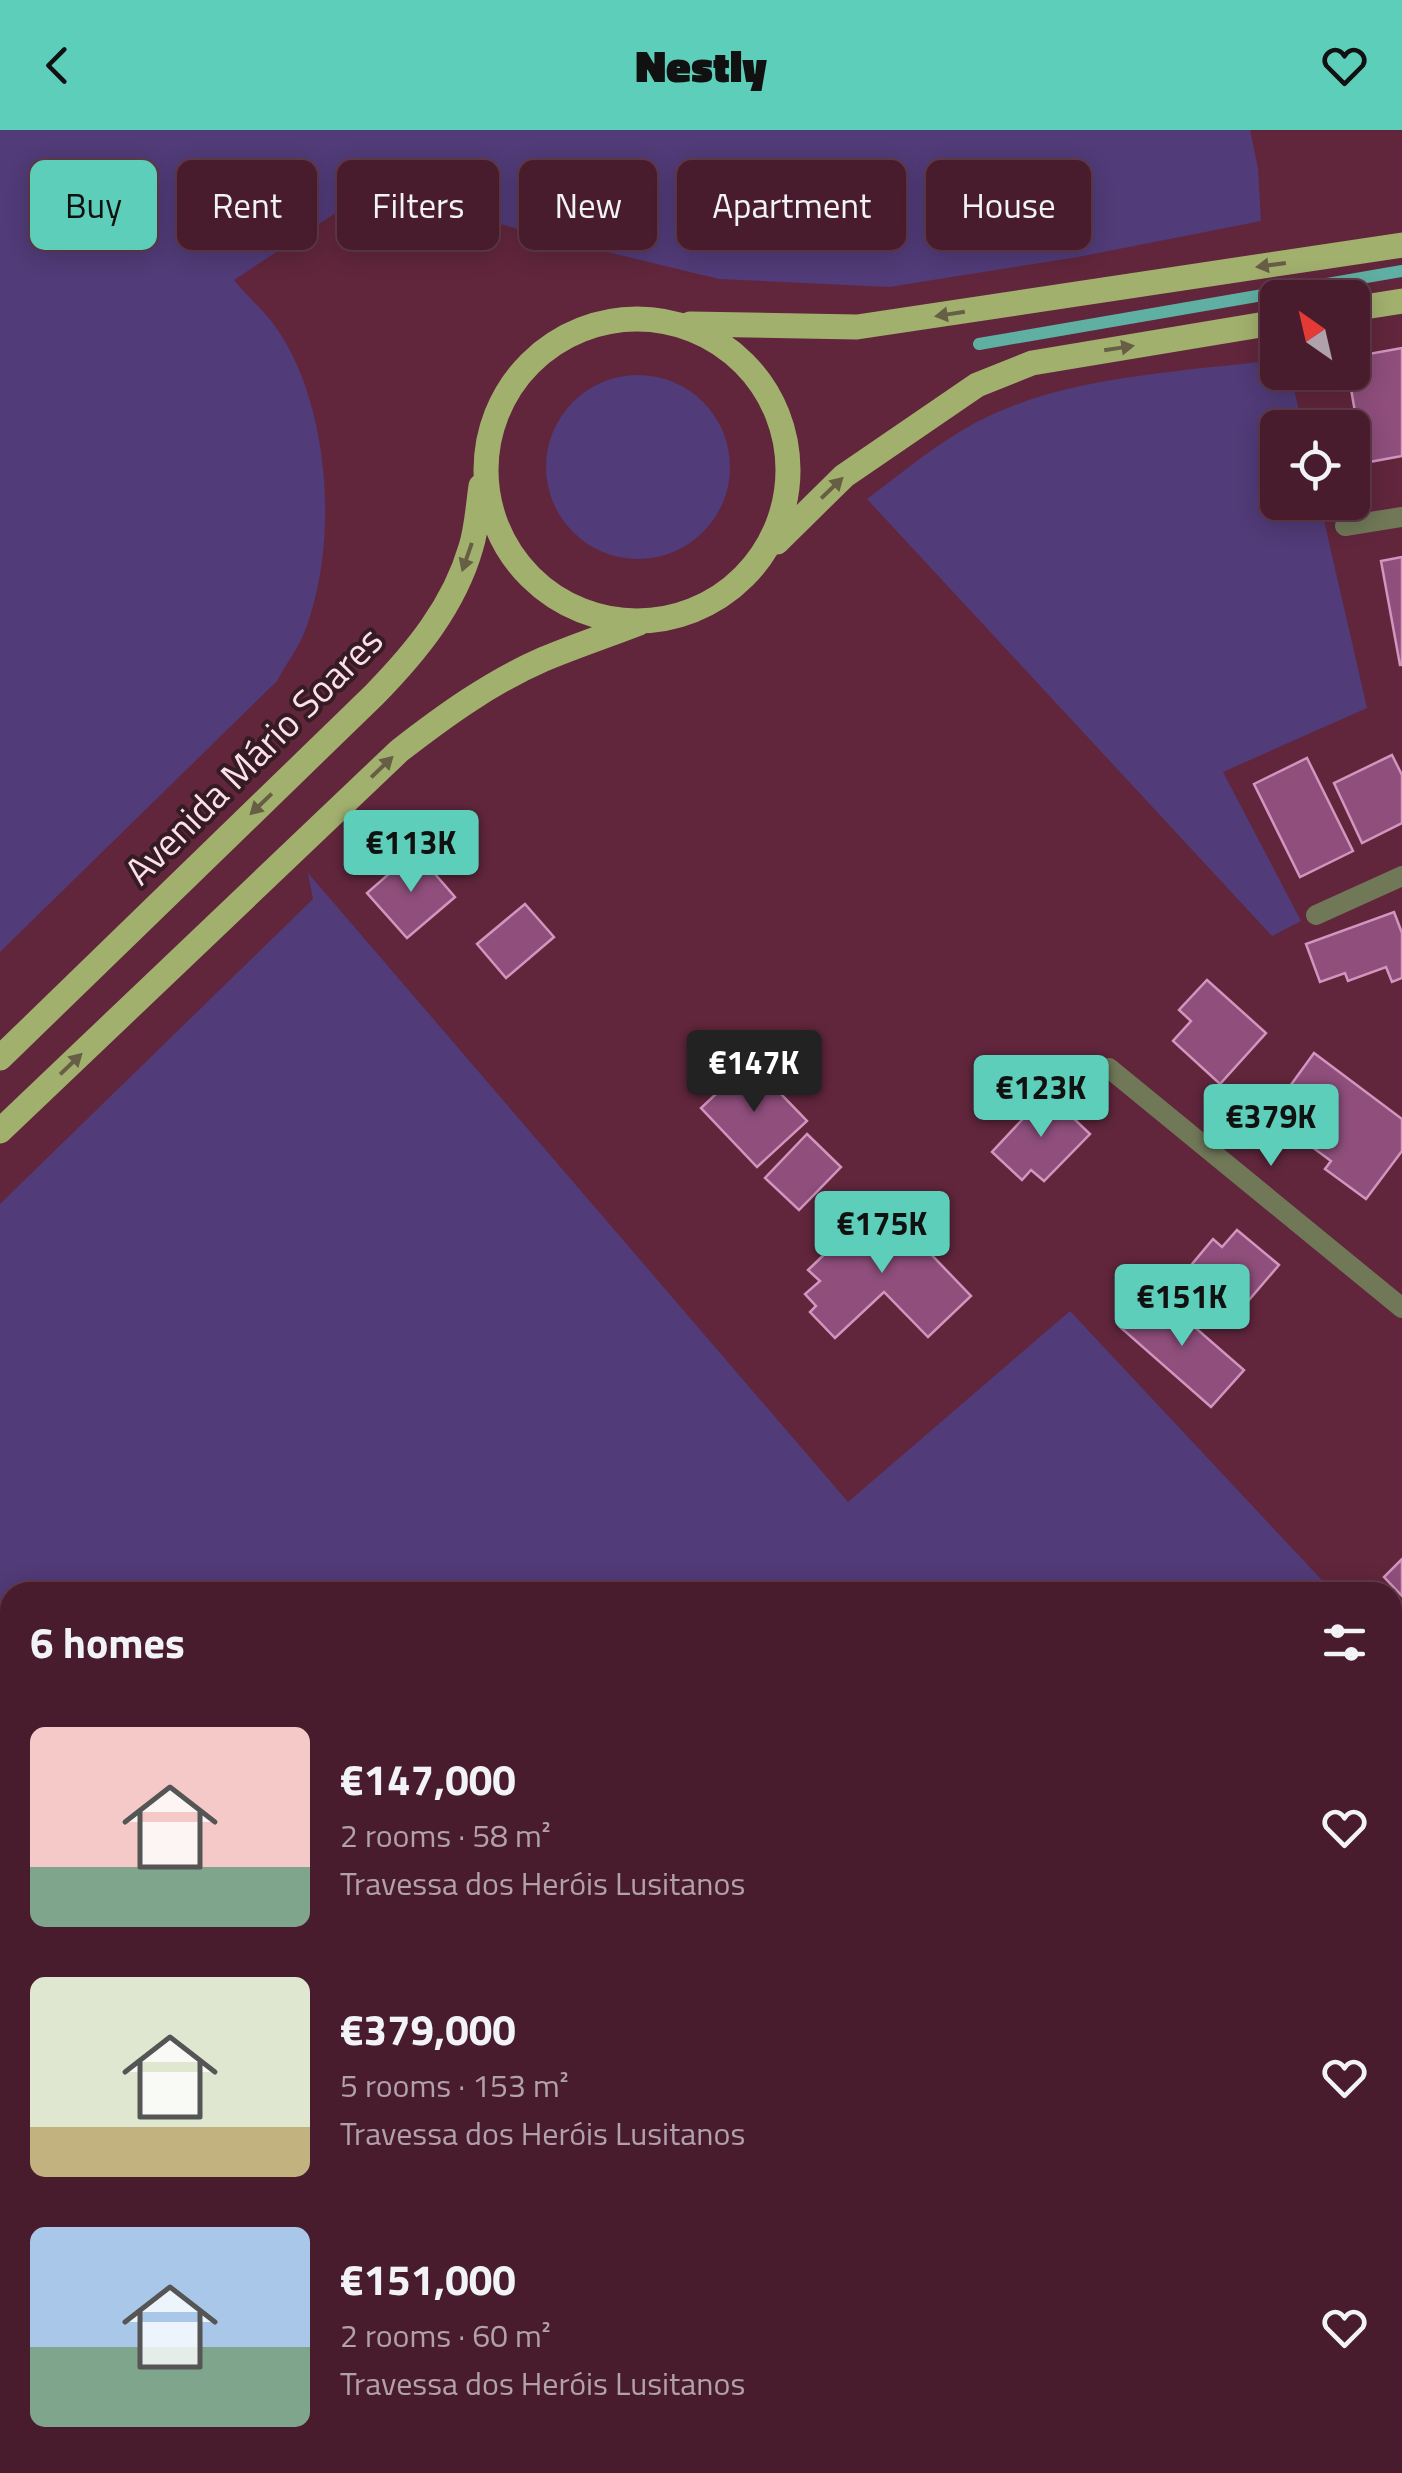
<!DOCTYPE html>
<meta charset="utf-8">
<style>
body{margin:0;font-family:"Titillium Web",sans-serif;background:#532939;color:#f1f3f6;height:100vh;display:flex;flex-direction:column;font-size:38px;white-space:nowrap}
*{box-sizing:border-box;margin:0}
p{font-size:32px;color:#b1a1aa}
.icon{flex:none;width:55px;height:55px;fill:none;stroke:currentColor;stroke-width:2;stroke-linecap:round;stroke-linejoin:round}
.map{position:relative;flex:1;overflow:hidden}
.panel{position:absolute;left:0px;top:1452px;width:1402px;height:892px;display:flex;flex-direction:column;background:#491c2d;border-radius:30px 30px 0 0;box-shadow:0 5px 25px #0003,0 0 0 2px #613a49}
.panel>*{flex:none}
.banner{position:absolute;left:30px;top:30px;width:1342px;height:90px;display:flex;gap:20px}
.needle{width:65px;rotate:326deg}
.fabs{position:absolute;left:1260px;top:150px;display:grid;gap:20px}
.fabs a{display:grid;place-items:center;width:110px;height:110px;border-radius:15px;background:#491c2d;box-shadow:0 5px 25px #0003,0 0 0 2px #613a49;font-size:50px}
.price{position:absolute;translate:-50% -85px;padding:0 22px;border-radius:10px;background:#5dceb9;color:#111;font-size:32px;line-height:65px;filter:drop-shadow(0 2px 5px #0008)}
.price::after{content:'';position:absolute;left:50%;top:60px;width:30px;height:22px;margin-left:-15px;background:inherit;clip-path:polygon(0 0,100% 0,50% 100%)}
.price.current{background:#222;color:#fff}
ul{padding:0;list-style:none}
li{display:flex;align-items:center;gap:30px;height:250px;padding:0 30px}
li span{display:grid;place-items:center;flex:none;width:280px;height:200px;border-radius:15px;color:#555}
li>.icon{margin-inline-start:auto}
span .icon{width:120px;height:120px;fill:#fffc;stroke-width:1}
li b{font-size:42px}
h2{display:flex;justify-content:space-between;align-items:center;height:120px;padding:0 30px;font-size:42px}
.pill{padding:0 35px;border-radius:15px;background:#491c2d;box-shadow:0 5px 25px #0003,0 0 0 2px #613a49;font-size:35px;line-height:90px}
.pill.current{background:#5dceb9;color:#111}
header{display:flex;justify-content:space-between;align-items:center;height:130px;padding:0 30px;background:#5dceb9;color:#111;font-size:45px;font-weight:800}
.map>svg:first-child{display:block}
</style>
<header><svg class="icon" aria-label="back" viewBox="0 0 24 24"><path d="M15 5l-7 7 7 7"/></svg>Nestly<svg class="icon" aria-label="heart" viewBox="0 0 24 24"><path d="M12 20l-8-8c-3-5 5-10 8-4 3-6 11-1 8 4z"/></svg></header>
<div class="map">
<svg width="1402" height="2343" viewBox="0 0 1402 2343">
<rect width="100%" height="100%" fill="#61263c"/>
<!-- built -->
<path fill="#713049" d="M 0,1622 L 10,1631 L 10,2265 L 0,2275 Z"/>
<!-- green -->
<path fill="#513b78" d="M 0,0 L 1250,0 L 1258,38 L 1261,91 L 1078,127 L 889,157 L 719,149 L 545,107 L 375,57 L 234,150 C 247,166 263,180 275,196 C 330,273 339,410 306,498 C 300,516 286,534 277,551 L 0,822 Z
M 1277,230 L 1278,242 L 1290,243 L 1303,297 L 1278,298 L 1278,372 L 1320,373 L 1367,578 L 1223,642 L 1301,791 L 1272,806 L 867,369 C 902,343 937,313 975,293 C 1062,246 1181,242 1277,230 Z
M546 337a92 92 0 1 1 184 0a92 92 0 1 1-184 0Z
M 308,743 L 848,1372 L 1070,1181 L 1333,1462 L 10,1462 L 10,1557 L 0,1548 L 0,1074 L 313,769 Z
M 1393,1522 L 1402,1532 L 1402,1667 L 1396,1672 L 1402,1714 L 1402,1798 L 1393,1808 Z
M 0,1709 L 10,1719 L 10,1783 L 0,1792 Z
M 1393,1879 L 1402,1895 L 1402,2033 L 1393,2041 Z
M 144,2335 L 1215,2335 L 1211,2343 L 142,2343 Z"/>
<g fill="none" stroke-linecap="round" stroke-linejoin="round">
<!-- stream -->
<path stroke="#60afa3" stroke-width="12" d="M 979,214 L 1402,141"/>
</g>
<!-- building -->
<path fill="#8f4e7c" stroke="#d195be" stroke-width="2.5" d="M 1402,218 L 1402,326 L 1364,333 L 1348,242 L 1352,242 L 1352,227 Z
M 1402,427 L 1402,535 L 1400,535 L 1381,431 Z
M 1392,625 L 1402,645 L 1402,693 L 1362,713 L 1334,653 Z
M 1307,628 L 1353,721 L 1300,747 L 1254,654 Z
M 415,721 L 455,767 L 407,808 L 367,763 Z
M 525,774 L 554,807 L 506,848 L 477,814 Z
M 1394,782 L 1402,803 L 1402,848 L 1392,852 L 1386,837 L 1348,851 L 1345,843 L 1320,852 L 1306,814 Z
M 1207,850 L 1266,903 L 1220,954 L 1173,911 L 1191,891 L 1179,880 Z
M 1314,923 L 1402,989 L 1402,1021 L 1366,1069 L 1325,1039 L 1331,1031 L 1269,985 Z
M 750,932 L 807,991 L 757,1037 L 701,978 Z
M 1047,963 L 1090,1004 L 1044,1051 L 1031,1040 L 1022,1050 L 992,1022 Z
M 807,1004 L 841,1037 L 799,1080 L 765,1048 Z
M 880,1071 L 971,1166 L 928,1207 L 884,1162 L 835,1208 L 810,1182 L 816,1176 L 805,1164 L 820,1151 L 808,1140 Z
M 1237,1100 L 1279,1135 L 1231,1191 L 1187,1153 L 1194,1145 L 1187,1140 L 1213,1109 L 1222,1117 Z
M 1152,1160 L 1244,1240 L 1211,1277 L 1120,1197 Z
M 1402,1429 L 1402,1466 L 1384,1447 Z
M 10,1881 L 10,2108 L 0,2098 L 0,1891 Z
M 860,2335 L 913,2335 L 905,2343 L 868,2343 Z"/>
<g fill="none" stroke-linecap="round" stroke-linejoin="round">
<!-- street -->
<path stroke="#707858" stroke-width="20" d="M 1345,396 L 1402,387
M 1316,785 L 1402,746
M 1109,938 L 1402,1178
M 0,1586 L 10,1596
M 1392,2075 L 1402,2065
M 0,2342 L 10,2332
M 1253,2343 L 1257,2335"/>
<!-- primary -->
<path stroke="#a2b06e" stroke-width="25" d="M 1352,179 L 1402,171
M486 340a151 151 0 1 1 302 0a151 151 0 1 1-302 0Z
M 690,194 L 857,197 L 1402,115
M 777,412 L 844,346 L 977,255 L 1032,233 L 1278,192
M 0,928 L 374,565 C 416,522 454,476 471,417 C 477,398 478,376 481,356
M 0,1001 L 399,621 C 444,586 491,552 544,529 C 575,516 608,505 639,493"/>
</g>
<!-- one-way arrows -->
<defs><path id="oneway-solid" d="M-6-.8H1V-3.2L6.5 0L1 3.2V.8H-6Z" transform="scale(2.5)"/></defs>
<g fill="#665e45">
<use href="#oneway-solid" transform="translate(1271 135) rotate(172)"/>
<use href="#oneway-solid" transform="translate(950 184) rotate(171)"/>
<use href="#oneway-solid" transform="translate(1119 218) rotate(-9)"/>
<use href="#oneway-solid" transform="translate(832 358) rotate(-44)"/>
<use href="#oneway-solid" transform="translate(467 427) rotate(109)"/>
<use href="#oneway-solid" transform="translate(382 637) rotate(-44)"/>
<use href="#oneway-solid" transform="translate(261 674) rotate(136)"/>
<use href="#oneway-solid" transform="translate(71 934) rotate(-44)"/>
</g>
<g text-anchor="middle" stroke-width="8" stroke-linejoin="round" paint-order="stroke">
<!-- street labels -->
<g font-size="38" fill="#fddfe7" stroke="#351b24">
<text transform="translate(254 626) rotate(-45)" y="13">Avenida Mário Soares</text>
</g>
</g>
</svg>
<div class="fabs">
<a><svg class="needle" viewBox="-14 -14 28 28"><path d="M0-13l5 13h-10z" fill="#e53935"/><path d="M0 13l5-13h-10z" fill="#b1a1aa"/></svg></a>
<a><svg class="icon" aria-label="locate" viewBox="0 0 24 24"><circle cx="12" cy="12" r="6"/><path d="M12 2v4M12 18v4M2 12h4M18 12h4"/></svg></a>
</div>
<b class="price" style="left:411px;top:765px">€113K</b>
<b class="price current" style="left:754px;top:985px">€147K</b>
<b class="price" style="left:1041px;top:1010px">€123K</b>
<b class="price" style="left:1271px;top:1039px">€379K</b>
<b class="price" style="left:882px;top:1146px">€175K</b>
<b class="price" style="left:1182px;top:1219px">€151K</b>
<div class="banner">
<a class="pill current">Buy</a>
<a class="pill">Rent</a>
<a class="pill">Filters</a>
<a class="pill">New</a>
<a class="pill">Apartment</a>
<a class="pill">House</a>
</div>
<section class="panel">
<h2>6 homes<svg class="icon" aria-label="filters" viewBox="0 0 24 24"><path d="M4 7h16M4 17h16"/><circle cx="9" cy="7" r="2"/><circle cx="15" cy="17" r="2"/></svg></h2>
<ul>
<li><span style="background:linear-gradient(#f6c9c9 70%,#7fa58c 0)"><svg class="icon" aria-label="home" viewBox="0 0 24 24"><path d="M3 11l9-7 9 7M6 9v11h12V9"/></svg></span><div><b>€147,000</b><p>2 rooms · 58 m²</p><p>Travessa dos Heróis Lusitanos</p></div><svg class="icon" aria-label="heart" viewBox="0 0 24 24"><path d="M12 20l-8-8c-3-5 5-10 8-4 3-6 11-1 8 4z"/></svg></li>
<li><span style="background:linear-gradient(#dfe7d0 75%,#c2b280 0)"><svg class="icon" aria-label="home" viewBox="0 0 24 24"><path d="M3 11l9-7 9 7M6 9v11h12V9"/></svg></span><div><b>€379,000</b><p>5 rooms · 153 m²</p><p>Travessa dos Heróis Lusitanos</p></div><svg class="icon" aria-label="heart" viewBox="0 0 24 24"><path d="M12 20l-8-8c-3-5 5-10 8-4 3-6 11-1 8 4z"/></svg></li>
<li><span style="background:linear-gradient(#a9c7e8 60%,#7fa58c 0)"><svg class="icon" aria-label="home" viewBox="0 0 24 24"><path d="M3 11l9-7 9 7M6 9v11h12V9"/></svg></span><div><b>€151,000</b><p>2 rooms · 60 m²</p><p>Travessa dos Heróis Lusitanos</p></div><svg class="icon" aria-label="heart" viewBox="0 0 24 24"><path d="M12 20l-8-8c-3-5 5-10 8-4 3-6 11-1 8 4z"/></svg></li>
</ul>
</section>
</div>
